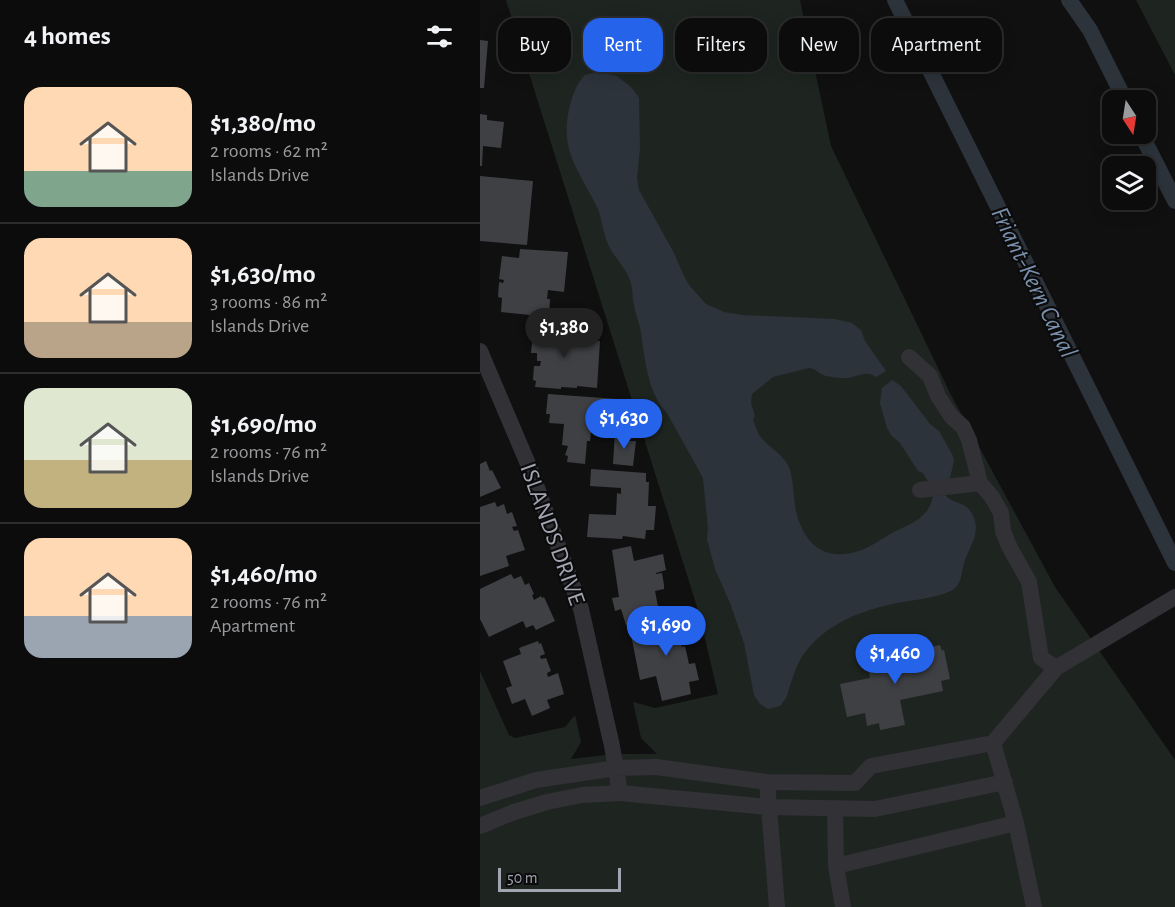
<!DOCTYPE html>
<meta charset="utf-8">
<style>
body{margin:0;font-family:"Alegreya Sans",sans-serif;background:#151516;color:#f1f3f6;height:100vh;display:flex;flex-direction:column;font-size:22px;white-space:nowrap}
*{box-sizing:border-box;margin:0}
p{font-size:20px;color:#9a9b9d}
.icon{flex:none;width:33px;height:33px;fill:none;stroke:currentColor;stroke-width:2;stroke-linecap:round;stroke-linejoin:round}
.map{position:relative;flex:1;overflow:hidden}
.details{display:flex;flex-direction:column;background:#0c0c0d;width:480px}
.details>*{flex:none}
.guide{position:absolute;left:18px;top:18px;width:570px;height:54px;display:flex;gap:12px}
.needle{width:39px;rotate:168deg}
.tools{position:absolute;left:622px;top:90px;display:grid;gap:12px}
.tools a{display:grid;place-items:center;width:54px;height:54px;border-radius:12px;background:#0c0c0d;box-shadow:0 3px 15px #0003,0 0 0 2px #2c2c2e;font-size:30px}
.scale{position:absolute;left:18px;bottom:15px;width:123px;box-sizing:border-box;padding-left:6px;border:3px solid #a2a5b1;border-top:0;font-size:16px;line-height:21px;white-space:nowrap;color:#a2a5b1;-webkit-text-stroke:4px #0b0b0c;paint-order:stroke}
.price{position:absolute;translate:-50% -51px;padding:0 14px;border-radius:21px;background:#2563eb;color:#fff;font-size:20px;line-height:39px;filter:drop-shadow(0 2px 3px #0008)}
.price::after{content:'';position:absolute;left:50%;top:36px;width:18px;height:14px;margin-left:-9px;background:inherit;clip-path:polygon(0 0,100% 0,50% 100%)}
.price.selected{background:#222;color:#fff}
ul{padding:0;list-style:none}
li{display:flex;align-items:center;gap:18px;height:150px;padding:0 24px}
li+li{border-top:2px solid #2c2c2e}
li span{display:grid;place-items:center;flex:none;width:168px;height:120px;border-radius:18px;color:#555}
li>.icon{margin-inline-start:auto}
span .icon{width:72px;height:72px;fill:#fffc;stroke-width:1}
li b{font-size:26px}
h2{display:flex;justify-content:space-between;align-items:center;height:72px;padding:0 24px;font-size:26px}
.chip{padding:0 21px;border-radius:18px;background:#0c0c0d;box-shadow:0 3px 15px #0003,0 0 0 2px #2c2c2e;font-size:21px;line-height:54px}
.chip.selected{background:#2563eb;color:#fff}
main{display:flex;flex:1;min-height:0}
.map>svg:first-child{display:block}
</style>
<main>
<section class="details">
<h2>4 homes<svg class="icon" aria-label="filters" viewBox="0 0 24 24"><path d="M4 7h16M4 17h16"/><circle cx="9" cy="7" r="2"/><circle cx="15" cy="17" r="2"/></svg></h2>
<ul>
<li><span style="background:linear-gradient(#ffd9b3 70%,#7fa58c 0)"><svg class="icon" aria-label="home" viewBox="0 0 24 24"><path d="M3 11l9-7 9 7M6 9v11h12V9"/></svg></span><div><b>$1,380/mo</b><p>2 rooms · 62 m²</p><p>Islands Drive</p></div></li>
<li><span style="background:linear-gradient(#ffd9b3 70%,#b9a48a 0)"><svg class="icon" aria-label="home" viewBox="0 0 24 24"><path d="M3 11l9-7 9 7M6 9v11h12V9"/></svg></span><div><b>$1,630/mo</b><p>3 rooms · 86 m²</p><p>Islands Drive</p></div></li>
<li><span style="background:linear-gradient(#dfe7d0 60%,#c2b280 0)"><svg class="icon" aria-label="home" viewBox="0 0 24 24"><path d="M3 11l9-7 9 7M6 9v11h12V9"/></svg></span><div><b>$1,690/mo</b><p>2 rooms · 76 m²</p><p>Islands Drive</p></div></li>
<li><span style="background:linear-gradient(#ffd9b3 65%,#9aa5b1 0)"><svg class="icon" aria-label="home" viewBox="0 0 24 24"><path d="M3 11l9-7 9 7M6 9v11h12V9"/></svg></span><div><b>$1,460/mo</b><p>2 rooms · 76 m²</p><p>Apartment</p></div></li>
</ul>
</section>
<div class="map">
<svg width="695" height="907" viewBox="0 0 695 907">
<rect width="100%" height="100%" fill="#101011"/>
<!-- green -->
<path fill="#1e2520" d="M 26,0 L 320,0 L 351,146 L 471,395 L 575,587 L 695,760 L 695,907 L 0,907 L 0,671 L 29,735 L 35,738 L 85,727 L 95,715 L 101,742 L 91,759 L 135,754 L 177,754 L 161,738 L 153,702 L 175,708 L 238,694 L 219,613 Z
M 656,0 L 695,0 L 695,75 Z"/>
<!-- water -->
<path fill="#2c333b" d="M 117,72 L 137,76 L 152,88 L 159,98 L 160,148 L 157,179 L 159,190 L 194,253 L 203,274 L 209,285 L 226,304 L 244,312 L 263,315 L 355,319 L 372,323 L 381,330 L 385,341 L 406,371 L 396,377 C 386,369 376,378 365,378 C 359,378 346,377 341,374 C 336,371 336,369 329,368 L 293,377 L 272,394 L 271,403 L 275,416 L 273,420 C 275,424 276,429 278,433 C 286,447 305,454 310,470 C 314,484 313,498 316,511 C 324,545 345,562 379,551 C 389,548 398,541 407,536 C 426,524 448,522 453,496 L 465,495 C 473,504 484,501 491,512 C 503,531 490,545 484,563 C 481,574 482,585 471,591 C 455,598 434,600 417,603 C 382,610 345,624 323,655 C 315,667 311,684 306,698 L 300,706 L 288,709 L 280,704 L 274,695 L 264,643 L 250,603 L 235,569 L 227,539 L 228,528 L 223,478 L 187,413 C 166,391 165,355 160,327 C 158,320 155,313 154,305 C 152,298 153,290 151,283 C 146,267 134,258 128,244 C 123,233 122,220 118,209 C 107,185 90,164 87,138 C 85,119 92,87 105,75 Z
M 412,380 L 421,386 L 450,424 L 459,431 L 473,456 L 474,461 L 470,478 L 467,481 L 451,483 L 447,480 L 443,473 L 438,471 L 420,443 L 411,435 L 407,428 L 400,403 L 402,388 Z"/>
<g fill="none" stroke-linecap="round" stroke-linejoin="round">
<!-- canal -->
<path stroke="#2c333b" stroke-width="16" d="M 415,0 L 695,563
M 589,0 L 610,30 L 645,100
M 661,134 L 695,201"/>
</g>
<!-- building -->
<path fill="#3f4044" d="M 0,40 L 8,41 L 4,88 L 0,88 Z
M 0,114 L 7,115 L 7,120 L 24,122 L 21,148 L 3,146 L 2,166 L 0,166 Z
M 0,176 L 53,181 L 47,245 L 0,241 Z
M 40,249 L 88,252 L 84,292 L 68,290 L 67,299 L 70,299 L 69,317 L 21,312 L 22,298 L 18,297 L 19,282 L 23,283 L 24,280 L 19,279 L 22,256 L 39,258 Z
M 54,322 L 78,324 L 77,338 L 82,339 L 82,336 L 120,341 L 117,388 L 97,386 L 97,388 L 81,387 L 81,389 L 55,387 L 56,381 L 53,380 L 54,366 L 60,366 L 61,361 L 57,361 L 57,353 L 51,353 Z
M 68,394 L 137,399 L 135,424 L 118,423 L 117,430 L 111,432 L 110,441 L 107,441 L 105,464 L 87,462 L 88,456 L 85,455 L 88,446 L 82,445 L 84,424 L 69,423 L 70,414 L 66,414 Z
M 135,432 L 149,433 L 148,441 L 156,441 L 153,466 L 133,464 Z
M 6,461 L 10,471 L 12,470 L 21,488 L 0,497 L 0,464 Z
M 111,469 L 166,473 L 166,482 L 169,482 L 168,506 L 176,506 L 174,530 L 166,530 L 165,539 L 143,536 L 142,539 L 107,537 L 109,514 L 136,515 L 137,493 L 141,494 L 141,488 L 110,486 Z
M 15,502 L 17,507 L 24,504 L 27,514 L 32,512 L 37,526 L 32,527 L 34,531 L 38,530 L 45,550 L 26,556 L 29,566 L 0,576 L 0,507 Z
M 151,546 L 154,561 L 183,554 L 186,570 L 176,573 L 176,574 L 182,573 L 184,585 L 184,589 L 175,591 L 180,617 L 152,626 L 151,624 L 146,625 L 141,609 L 135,611 L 132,598 L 139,597 L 132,550 Z
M 31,574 L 34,579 L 41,576 L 45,585 L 49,583 L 54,594 L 52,595 L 54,600 L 61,596 L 62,598 L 64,597 L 75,621 L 56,630 L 53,625 L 46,628 L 43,621 L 9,637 L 0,619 L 0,589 Z
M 199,618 L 199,621 L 209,619 L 214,641 L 201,643 L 202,647 L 205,646 L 209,664 L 215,663 L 219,680 L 209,682 L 211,694 L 182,701 L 176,676 L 160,680 L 150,630 Z
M 58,641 L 59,644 L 61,643 L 65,654 L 60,656 L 61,659 L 66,658 L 71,671 L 67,673 L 68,677 L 78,673 L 84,694 L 67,700 L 70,708 L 52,716 L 45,699 L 32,704 L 26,688 L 32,686 L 23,661 L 41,654 L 39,648 Z
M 460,645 L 462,651 L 464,650 L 470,679 L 461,681 L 463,691 L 420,700 L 425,725 L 400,730 L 399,723 L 387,726 L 385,713 L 367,717 L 360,684 L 390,678 L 386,660 Z"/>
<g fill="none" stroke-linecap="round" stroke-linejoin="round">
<!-- minor -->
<path stroke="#313136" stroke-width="16" d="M 0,351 L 51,471 L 101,609 L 132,746 L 140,793
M 429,357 L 450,376 L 458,396 L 471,416 L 483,427 L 489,440 L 500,483 L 440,490
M 500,483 L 512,497 L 521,513 L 523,531 L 529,546 L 549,582 L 561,658 L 576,668
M 513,743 L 536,823 L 554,907
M 287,782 L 297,907
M 0,798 L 56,780 L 136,768 L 176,767 L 287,782 L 375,783 L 391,766 L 513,743 L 576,668 L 695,597
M 355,809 L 356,866 L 363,907
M 0,826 L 34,812 L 67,802 L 102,795 L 140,793 L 288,807 L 395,809 L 525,782
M 356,866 L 536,823"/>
</g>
<g text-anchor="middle" stroke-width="4.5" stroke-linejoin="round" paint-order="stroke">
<!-- street labels -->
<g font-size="24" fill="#a2a5b1" stroke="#0b0b0c">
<text transform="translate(73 534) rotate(70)" y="8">ISLANDS DRIVE</text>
</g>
<!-- water labels -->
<g font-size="26" font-style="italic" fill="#7a8fab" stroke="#0b0b0c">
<text transform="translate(555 282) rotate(64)" y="9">Friant-Kern Canal</text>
</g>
</g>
</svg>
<div class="tools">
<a><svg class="needle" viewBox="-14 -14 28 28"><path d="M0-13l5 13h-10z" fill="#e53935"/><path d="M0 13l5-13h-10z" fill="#9a9b9d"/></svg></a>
<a><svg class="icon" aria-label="layers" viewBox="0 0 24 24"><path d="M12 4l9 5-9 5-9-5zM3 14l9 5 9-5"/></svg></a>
</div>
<div class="scale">50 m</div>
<b class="price selected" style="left:84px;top:359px">$1,380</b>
<b class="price" style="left:144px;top:450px">$1,630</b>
<b class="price" style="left:186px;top:657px">$1,690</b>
<b class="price" style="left:415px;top:685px">$1,460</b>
<div class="guide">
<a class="chip">Buy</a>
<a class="chip selected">Rent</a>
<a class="chip">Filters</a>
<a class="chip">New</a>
<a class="chip">Apartment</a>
</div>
</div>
</main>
